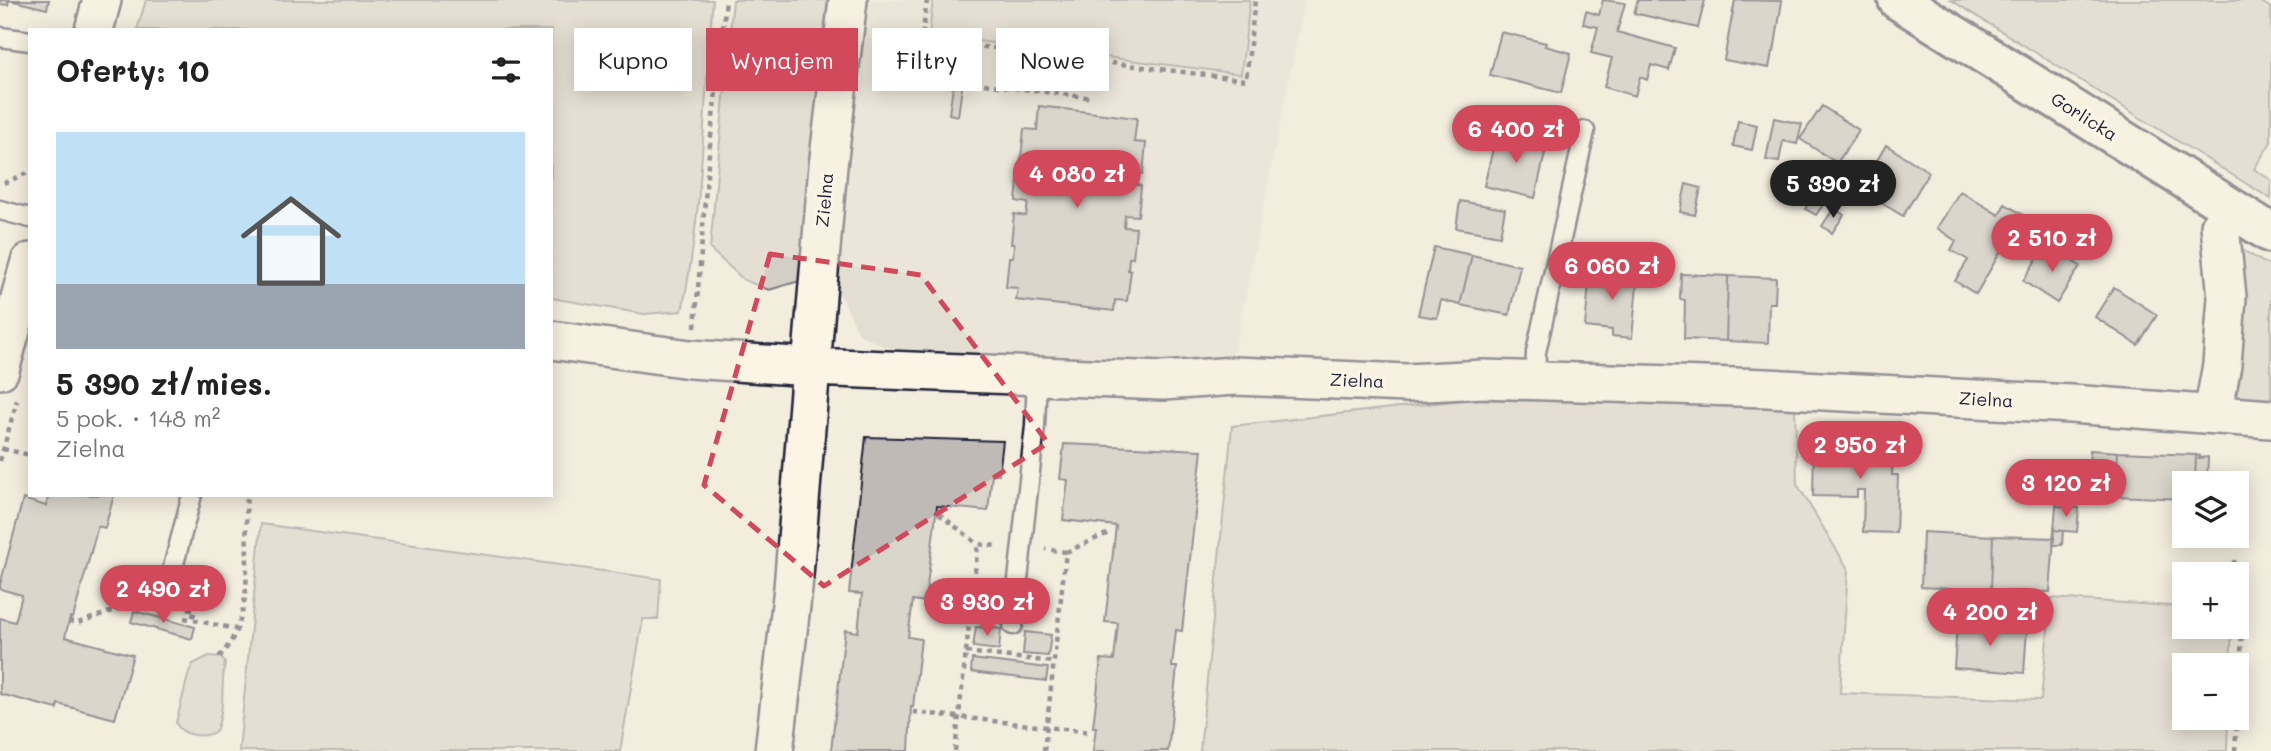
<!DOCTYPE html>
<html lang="pl">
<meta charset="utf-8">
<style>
body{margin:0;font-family:Mali,sans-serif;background:#f6f6f6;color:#222;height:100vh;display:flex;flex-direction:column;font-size:26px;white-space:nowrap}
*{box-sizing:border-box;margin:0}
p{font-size:23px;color:#767676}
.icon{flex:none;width:38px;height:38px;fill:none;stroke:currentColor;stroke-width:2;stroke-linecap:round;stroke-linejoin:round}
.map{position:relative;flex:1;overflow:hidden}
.side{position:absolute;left:28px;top:28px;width:525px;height:469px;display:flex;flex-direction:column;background:#fff;border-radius:0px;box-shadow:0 4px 18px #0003}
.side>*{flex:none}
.banner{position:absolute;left:574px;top:28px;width:665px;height:63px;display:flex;gap:14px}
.tools{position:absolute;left:2172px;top:471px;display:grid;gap:14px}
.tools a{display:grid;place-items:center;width:77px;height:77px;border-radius:0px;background:#fff;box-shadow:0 4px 18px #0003;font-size:35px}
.price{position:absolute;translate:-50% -60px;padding:0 16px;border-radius:24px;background:#d1495b;color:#fff;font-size:23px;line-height:46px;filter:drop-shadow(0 2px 4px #0008)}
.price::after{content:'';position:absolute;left:50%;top:42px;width:21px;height:16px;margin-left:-10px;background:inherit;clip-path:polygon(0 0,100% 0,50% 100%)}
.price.on{background:#222;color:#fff}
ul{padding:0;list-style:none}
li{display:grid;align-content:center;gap:14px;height:371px;padding:0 28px}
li+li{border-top:2px solid #e0e0e0}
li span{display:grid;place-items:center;height:217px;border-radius:0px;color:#555}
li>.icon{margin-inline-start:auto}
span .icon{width:126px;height:126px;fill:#fffc;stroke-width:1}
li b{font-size:30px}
h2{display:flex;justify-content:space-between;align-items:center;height:84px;padding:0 28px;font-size:30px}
.pill{padding:0 24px;border-radius:0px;background:#fff;box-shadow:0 4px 18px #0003;font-size:24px;line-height:63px}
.pill.on{background:#d1495b;color:#fff}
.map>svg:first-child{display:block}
</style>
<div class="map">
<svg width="2271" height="751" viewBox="0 0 2271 751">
<rect width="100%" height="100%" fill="#f3edde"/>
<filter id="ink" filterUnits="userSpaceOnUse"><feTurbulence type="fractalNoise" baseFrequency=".0143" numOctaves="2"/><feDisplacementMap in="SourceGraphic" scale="14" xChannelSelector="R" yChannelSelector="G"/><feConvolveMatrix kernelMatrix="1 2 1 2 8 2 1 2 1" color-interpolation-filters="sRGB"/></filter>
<g filter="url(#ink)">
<!-- built -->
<path fill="#e3ded2" d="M 866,0 L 1305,0 L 1232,363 L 897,349 L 883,346 L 860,335 L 836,286 Z"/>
<!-- green -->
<path fill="#d4cfc6" stroke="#7b7880" stroke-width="2" d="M 146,0 L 713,0 C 703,104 704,207 682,311 L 644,314 L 551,298 L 551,30 L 137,30 Z
M 733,0 L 831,0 L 805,201 L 803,280 L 769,290 L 744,280 L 710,249 Z
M 933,0 L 1250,0 L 1241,74 L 929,35 Z
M 1951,0 L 2258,0 L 2271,8 L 2271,142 L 2254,169 L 2271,180 L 2271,199 Z
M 2231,243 L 2271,267 L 2271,404 L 2232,400 Z
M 1472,399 L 1795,408 L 1797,484 L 1848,569 L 1840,693 L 2041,700 L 2051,598 L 2184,607 L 2184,626 L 2232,627 L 2230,665 L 2184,665 L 2184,718 L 2228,718 L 2227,751 L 1200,751 L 1232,426 Z
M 261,524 L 661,579 L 658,619 L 643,619 L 620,751 L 239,751 Z
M 209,656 L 221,657 L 225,663 C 220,688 226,705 216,731 C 204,739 182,736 176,723 L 189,672 L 193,664 Z"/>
<!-- building -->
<path fill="#bfbab6" stroke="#22223b" stroke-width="2" d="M 0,0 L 49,0 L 47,9 L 9,0 L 8,5 L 0,4 Z
M 1603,0 L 1625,3 L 1617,32 L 1675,48 L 1669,70 L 1651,65 L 1647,80 L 1640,77 L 1635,96 L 1604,87 L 1612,58 L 1591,53 L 1598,27 L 1583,24 L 1586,11 L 1599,15 Z
M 1638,0 L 1705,0 L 1698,28 L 1634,13 Z
M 1735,0 L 1782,1 L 1774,52 L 1772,52 L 1769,68 L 1724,60 Z
M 1501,32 L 1546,43 L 1545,46 L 1571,53 L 1561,93 L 1490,75 Z
M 953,86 L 962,87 L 958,116 L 949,114 Z
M 1039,106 L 1137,118 L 1134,142 L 1146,143 L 1143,174 L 1139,173 L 1137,185 L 1141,186 L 1138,216 L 1125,215 L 1124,227 L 1136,228 L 1133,258 L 1129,258 L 1128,270 L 1131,271 L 1127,301 L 1115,300 L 1114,311 L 1016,300 L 1018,288 L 1006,287 L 1009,257 L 1013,257 L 1014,244 L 1011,244 L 1014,214 L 1026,216 L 1028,203 L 1016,201 L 1019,172 L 1023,172 L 1024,160 L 1021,159 L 1024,129 L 1037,130 Z
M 1822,106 L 1859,130 L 1837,163 L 1800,139 Z
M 1774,118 L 1802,124 L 1797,144 L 1783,141 L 1779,162 L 1766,160 Z
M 1738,121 L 1757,125 L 1752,150 L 1733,146 Z
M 1497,132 L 1547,144 L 1535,198 L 1484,186 Z
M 1886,145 L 1929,172 L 1903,216 L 1860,190 Z
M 1686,184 L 1701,188 L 1695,215 L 1680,212 Z
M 1817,191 L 1828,198 L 1816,215 L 1805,209 Z
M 1960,191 L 1999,215 L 2005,204 L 2030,219 L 2022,231 L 2015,227 L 1976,294 L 1955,281 L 1968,260 L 1951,250 L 1956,241 L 1937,228 Z
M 1460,201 L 1505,209 L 1500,236 L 1456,228 Z
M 1834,208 L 1844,215 L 1832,233 L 1822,226 Z
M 2046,244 L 2080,266 L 2057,303 L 2023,281 Z
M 1434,247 L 1472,255 L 1460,305 L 1441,300 L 1437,318 L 1418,315 Z
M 1472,255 L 1520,266 L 1509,315 L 1460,305 Z
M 1603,268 L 1623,270 L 1623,274 L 1638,275 L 1632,338 L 1612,336 L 1612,330 L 1585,327 L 1590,271 L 1602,272 Z
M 1681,274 L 1728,276 L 1726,341 L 1684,339 L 1685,300 L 1680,299 Z
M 1728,276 L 1776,278 L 1775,303 L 1769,303 L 1768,343 L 1726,341 Z
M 2114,287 L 2157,315 L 2138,345 L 2095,317 Z
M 866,437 L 1003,441 L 999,474 L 992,474 L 988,511 L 937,506 L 925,602 L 913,600 L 908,637 L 921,639 L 913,707 L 911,706 L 909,751 L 831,751 L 845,630 L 858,632 L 862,594 L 849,593 Z
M 1064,444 L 1202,450 L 1182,631 L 1176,630 L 1172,667 L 1177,667 L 1168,751 L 1093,751 L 1096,727 L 1093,727 L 1101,659 L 1114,660 L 1118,623 L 1105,622 L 1116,526 L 1063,520 L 1068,480 L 1060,479 Z
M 1835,445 L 1893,447 L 1892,475 L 1898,475 L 1896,533 L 1863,532 L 1864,490 L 1857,490 L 1857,497 L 1813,496 L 1814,447 L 1835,448 Z
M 2090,450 L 2118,452 L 2115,496 L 2088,494 Z
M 2118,452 L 2196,455 L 2195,483 L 2184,483 L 2184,499 L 2115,496 Z
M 2196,455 L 2200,456 L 2199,458 L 2208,457 L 2207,483 L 2195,483 Z
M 49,495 L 114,495 L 105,528 L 98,526 L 73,618 L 70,617 L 65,637 L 133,655 L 115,719 L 58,704 L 57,709 L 0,694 L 0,618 L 15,622 L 22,595 L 0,589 L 0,585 L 23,499 L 46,506 Z
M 2056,499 L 2065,499 L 2065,507 L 2056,506 Z
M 2056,506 L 2079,508 L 2077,532 L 2054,530 Z
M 2054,530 L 2063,531 L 2062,545 L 2053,545 Z
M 1923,532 L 1993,536 L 1991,591 L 1921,587 Z
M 1993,536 L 2054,538 L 2050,592 L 1991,591 Z
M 134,611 L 195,627 L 192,639 L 131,622 Z
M 1957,624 L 2027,629 L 2024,673 L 1954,668 Z
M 976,627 L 1001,629 L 999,650 L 973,647 Z
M 1025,632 L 1051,635 L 1048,656 L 1023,654 Z
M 972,659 L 1048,668 L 1046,681 L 971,672 Z"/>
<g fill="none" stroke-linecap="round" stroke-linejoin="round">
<!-- lane casing -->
<g stroke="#22223b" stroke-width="23">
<path id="lane" d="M 0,37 L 30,41
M 0,210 L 30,218
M 1535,380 L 1536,352 L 1585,131
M 164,602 L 192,495
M 1013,625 L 1035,426 L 1037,376"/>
</g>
<!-- street casing -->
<g stroke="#22223b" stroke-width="42">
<path id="street" d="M 848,0 L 828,166 L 811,367 L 1163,381 L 1235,376 L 1407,383 L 1483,379 L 1767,388 L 2071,404 L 2271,419
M 94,30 L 102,0
M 551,340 L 690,359 L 811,367 L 793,588 L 774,751
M 0,370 L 30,262
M 2213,413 L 2222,365 L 2227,297 L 2220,226 L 2231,208"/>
</g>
<!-- secondary casing -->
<g stroke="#22223b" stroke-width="44">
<path id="secondary" d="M 1898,0 L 2271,233"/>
</g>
<!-- path -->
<path stroke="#22223b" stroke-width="4.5" stroke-dasharray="5 5" stroke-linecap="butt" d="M 927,0 L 922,39 L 1246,80 L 1255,0
M 875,70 L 1093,98
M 4,183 L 30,172
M 695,327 L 708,163 L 726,0
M 3,449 L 30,455
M 0,461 L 17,400
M 939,514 L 978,544
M 1066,552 L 1111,532
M 2234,560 L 2236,574
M 139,605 L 133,604 L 141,577
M 188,608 L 195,610 L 192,620
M 184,618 L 236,629
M 69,621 L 78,623 L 133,604
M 966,652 L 1054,662
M 219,657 C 259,615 243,547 247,495
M 913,712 L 1091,732
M 955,751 L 978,544 L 996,546
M 1044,751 L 1066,552 L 1045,549
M 2235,751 C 2238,693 2247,632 2236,575"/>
<!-- lane -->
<use href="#lane" stroke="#fcf5e5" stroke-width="18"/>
<!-- street -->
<use href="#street" stroke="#fcf5e5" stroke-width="37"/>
<!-- secondary -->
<use href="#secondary" stroke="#fcf5e5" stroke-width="38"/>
</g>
</g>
<!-- marked area -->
<path d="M0 0H2271V751H0ZM 770,254 L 921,275 L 1048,443 L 824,586 L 704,485 Z" fill="#f3edde" fill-opacity=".55" fill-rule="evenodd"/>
<path fill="none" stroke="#d1495b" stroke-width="5" stroke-dasharray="14 9" stroke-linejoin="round" d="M 770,254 L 921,275 L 1048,443 L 824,586 L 704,485 Z"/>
<g text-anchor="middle" stroke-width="6" stroke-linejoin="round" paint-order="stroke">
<!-- street labels -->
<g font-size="18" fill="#22223b" stroke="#fcf5e5">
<text transform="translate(2084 117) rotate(32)" y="6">Gorlicka</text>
<text transform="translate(825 200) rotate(-85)" y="6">Zielna</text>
<text transform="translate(1357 381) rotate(2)" y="6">Zielna</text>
<text transform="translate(1986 400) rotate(3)" y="6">Zielna</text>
</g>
</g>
</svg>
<div class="tools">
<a><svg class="icon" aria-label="layers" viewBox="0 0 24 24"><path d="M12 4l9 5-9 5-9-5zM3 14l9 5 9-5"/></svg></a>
<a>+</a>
<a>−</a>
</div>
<b class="price" style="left:1516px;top:165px">6 400 zł</b>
<b class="price" style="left:1077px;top:210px">4 080 zł</b>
<b class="price on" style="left:1833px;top:220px">5 390 zł</b>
<b class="price" style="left:2052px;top:274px">2 510 zł</b>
<b class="price" style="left:1612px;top:302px">6 060 zł</b>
<b class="price" style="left:1860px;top:481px">2 950 zł</b>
<b class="price" style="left:2066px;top:519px">3 120 zł</b>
<b class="price" style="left:163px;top:625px">2 490 zł</b>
<b class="price" style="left:987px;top:638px">3 930 zł</b>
<b class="price" style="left:1990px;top:648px">4 200 zł</b>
<div class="banner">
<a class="pill">Kupno</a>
<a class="pill on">Wynajem</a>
<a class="pill">Filtry</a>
<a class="pill">Nowe</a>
</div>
<section class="side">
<h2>Oferty: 10<svg class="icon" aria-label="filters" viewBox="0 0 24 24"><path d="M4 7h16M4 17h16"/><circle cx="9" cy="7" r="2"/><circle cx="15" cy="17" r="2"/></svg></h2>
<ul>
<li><span style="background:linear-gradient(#bfe0f5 70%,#9aa5b1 0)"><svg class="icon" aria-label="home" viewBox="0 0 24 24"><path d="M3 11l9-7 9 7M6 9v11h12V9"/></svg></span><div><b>5 390 zł/mies.</b><p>5 pok. · 148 m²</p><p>Zielna</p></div></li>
</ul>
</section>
</div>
